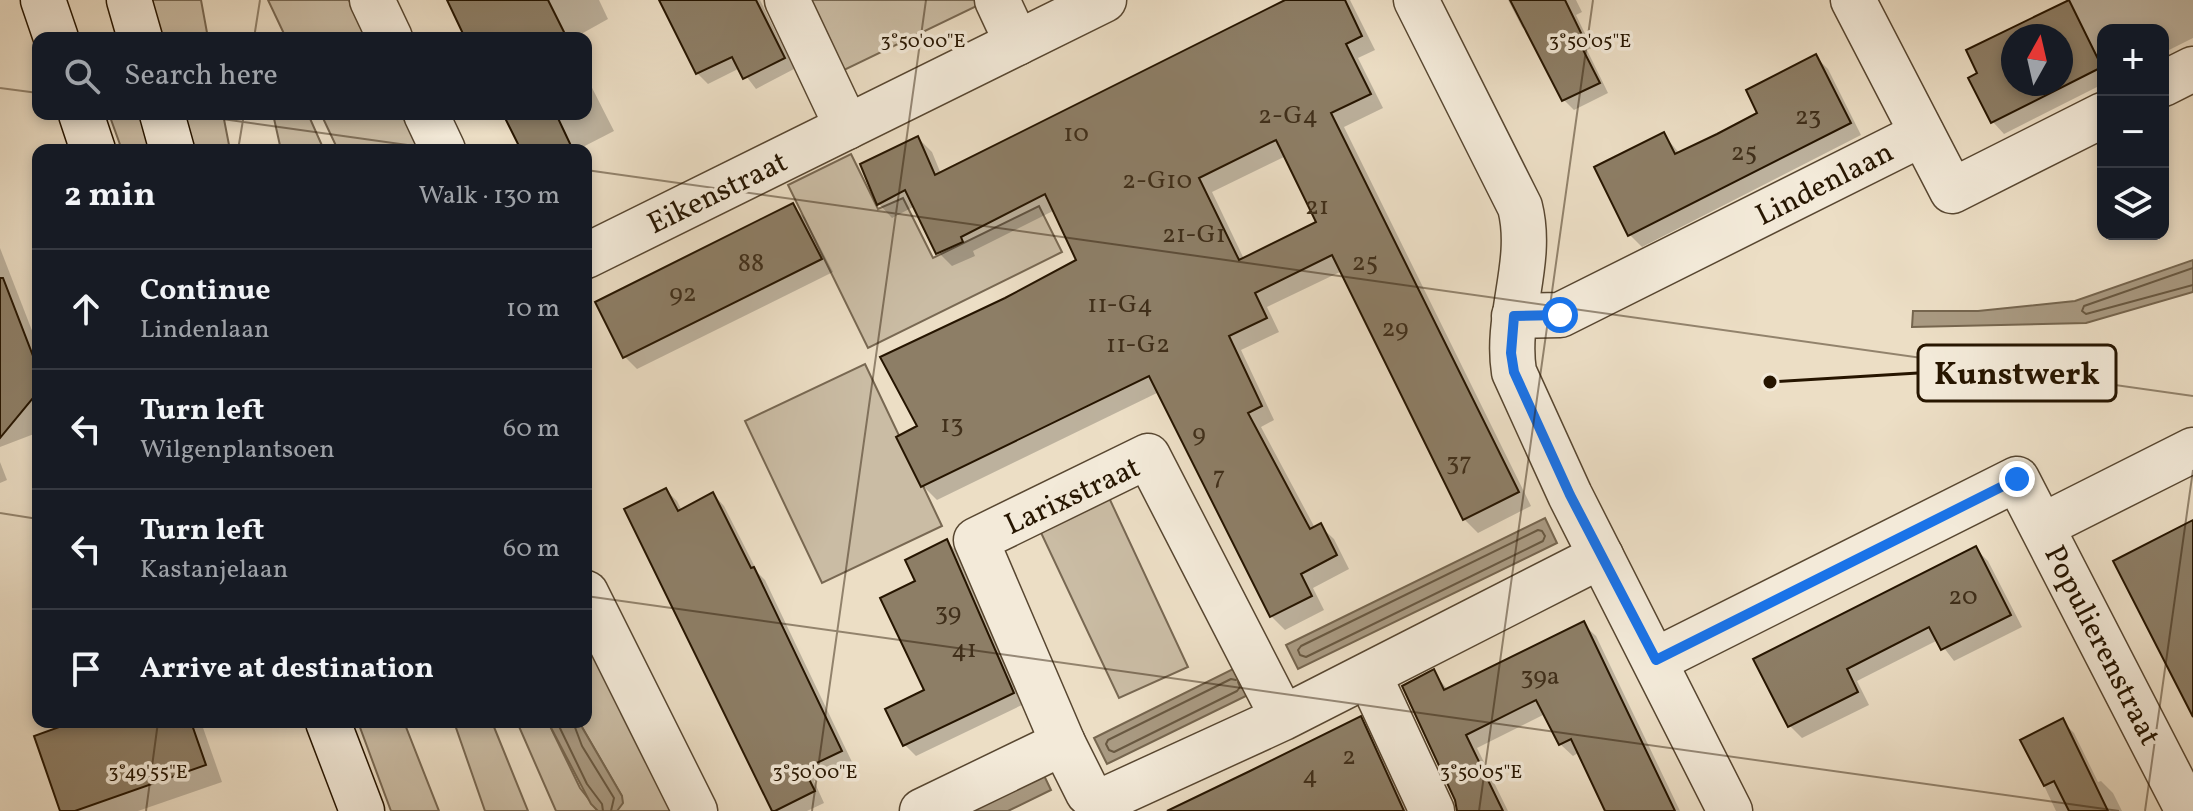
<!DOCTYPE html>
<meta charset="utf-8">
<style>
:root{--surface:#171b24;--page:#242831;--text:#f1f3f6;--muted:#9ea1a6;--line:#363941}
body{margin:0;font-family:Vollkorn,serif;background:var(--page);color:var(--text)}
.controls{position:absolute;right:24px;top:24px;display:grid;overflow:hidden;border-radius:16px;box-shadow:0 4px 12px #0003}
.controls button{width:72px;height:72px;display:grid;place-items:center;padding:0;border:0;border-bottom:2px solid var(--line);background:var(--surface);color:var(--text);font:40px sans-serif}
.compass{position:absolute;left:2001px;top:24px;width:72px;height:72px;border-radius:50%;background:var(--surface);box-shadow:0 4px 12px #0003;rotate:8deg}
.stop{position:absolute;width:24px;height:24px;margin:-18px;border:6px solid #1a73e8;border-radius:50%;background:#fff}
.stop.end{background:#1a73e8;border-color:#fff;box-shadow:0 2px 8px #0008}
.list{margin:0;padding:0;list-style:none}
h2{display:flex;justify-content:space-between;align-items:center;height:104px;margin:0;padding:0 32px;font-size:34px}
h2 small{font-size:26px;font-weight:400;color:var(--muted)}
.list li{display:grid;grid-template-columns:52px 1fr auto;gap:24px;align-items:center;box-sizing:border-box;height:120px;padding:0 32px;border-top:2px solid var(--line)}
.list b{display:block;font-size:30px;white-space:nowrap}
.list p{margin:0;font-size:26px;white-space:nowrap;color:var(--muted)}
.list em{font-size:26px;font-style:normal;color:var(--muted)}
.icon{flex:none;width:44px;height:44px;fill:none;stroke:currentColor;stroke-width:2;stroke-linecap:round;stroke-linejoin:round}
.map{position:relative;flex:none;width:2193px;height:811px;overflow:hidden}
.search{position:absolute;background:var(--surface);box-shadow:0 4px 12px #0003;left:32px;top:32px;width:560px;height:88px;display:flex;align-items:center;gap:20px;box-sizing:border-box;padding:0 28px;border-radius:16px;color:var(--muted);font-size:30px}
.panel{position:absolute;background:var(--surface);box-shadow:0 4px 12px #0003;left:32px;top:144px;width:560px;height:584px;border-radius:16px}
.map>svg:first-child{display:block}
.green{fill:#cabca4;stroke:#786852;stroke-width:2}
.water{fill:#a99a82;stroke:#75654e;stroke-width:2}
.shadow{fill:#0003;fill-rule:evenodd}
.lines{fill:none;stroke-linecap:round;stroke-linejoin:round}
.shore{stroke:#685841;stroke-width:2}
.building{fill:#8d7e66;stroke:#261500;stroke-width:2;fill-rule:evenodd}
.minor-casing{stroke:#584731;stroke-width:47}
.secondary-casing{stroke:#261500;stroke-width:47}
.minor{stroke:#f3ead9;stroke-width:44}
.secondary{stroke:#f3ead9;stroke-width:44}
.route{stroke:#1a73e8;stroke-width:10}
.ticks{fill:none;stroke:#261500;stroke-width:2;stroke-opacity:0.45}
.labels{text-anchor:middle;stroke-width:7;stroke-linejoin:round;paint-order:stroke}
.number-label{font-size:26px;fill:#402f1a}
.street-label{font-size:30px;fill:#261500;stroke:#f3ead9}
.ticks-label{font-size:20px;text-anchor:middle;fill:#261500;stroke:#f3ead9;stroke-width:7;stroke-linejoin:round;paint-order:stroke}
.leader{fill:none;stroke:#261500;stroke-width:3}
.callout-dot{fill:#261500;stroke:#f3ead9;stroke-width:3}
.callout{fill:#f3ead9;stroke:#261500;stroke-width:3}
.callout-label{font-size:32px;text-anchor:middle;font-weight:bold;fill:#261500}
</style>
<div class="map">
<svg width="2193" height="811" viewBox="0 0 2193 811">
<rect width="100%" height="100%" fill="#ecdec5"/>
<filter id="stains"><feTurbulence type="fractalNoise" baseFrequency=".0025" numOctaves="4"/><feColorMatrix values="0 0 0 0 .2 0 0 0 0 .09 0 0 0 0 .02 0 0 0 .5 -.17"/></filter>
<radialGradient id="worn" r=".72"><stop offset=".6" stop-color="#630" stop-opacity="0"/><stop offset="1" stop-color="#630" stop-opacity=".3"/></radialGradient>
<!-- green -->
<g class="green">
<polygon points="141,0 201,0 208,38 151,38"/>
<polygon points="268,0 349,0 368,38 286,38"/>
<polygon points="805,0 983,0 985,2 840,72"/>
<polygon points="109,114 143,114 153,150 122,150"/>
<polygon points="172,114 223,114 230,150 182,150"/>
<polygon points="273,114 308,114 324,150 281,150"/>
<polygon points="321,114 406,114 424,150 338,150"/>
<polygon points="851,154 878,209 903,198 933,258 1039,206 1062,252 868,348 788,185"/>
<polygon points="865,364 942,526 822,583 745,421"/>
<polygon points="1104,487 1188,667 1119,698 1035,520"/>
<polygon points="586,633 672,811 617,811 622,796 579,722 586,722"/>
<polygon points="358,722 404,722 439,811 391,811"/>
<polygon points="454,722 492,722 528,811 485,811"/>
<polygon points="517,722 548,722 580,788 598,811 556,811"/>
</g>
<!-- water -->
<g class="water">
<polygon points="2193,260 2193,292 2086,323 1912,327 1913,311 1978,311 2075,301"/>
<polygon points="1545,518 1557,543 1298,669 1286,645"/>
<polygon points="1239,666 1252,693 1107,764 1094,738"/>
<polygon points="548,722 579,722 622,796 623,803 617,811 598,811 591,804"/>
<polygon points="1039,765 1051,790 1008,811 944,811"/>
</g>
<!-- shadow -->
<g class="shadow">
<polygon points="449,0 599,0 608,19 574,38 468,38"/>
<polygon points="659,0 760,0 794,69 756,89 740,68 708,84 697,73"/>
<path d="M1290,0H1350L1375,50L1358,58L1383,108L1344,127L1531,506L1478,533L1464,519L1342,271L1267,307L1279,332L1241,350L1274,420L1261,427L1315,528L1320,526L1334,539L1349,569L1313,588L1324,610L1285,630L1271,616L1159,392L937,500L923,486L920,427L1079,261L1055,210L973,251L975,256L952,266L938,252L915,206L892,218L879,204L918,138L932,152L941,174ZM1286,156L1319,223L1244,259L1212,192Z"/>
<polygon points="1508,0 1576,0 1582,12 1576,15 1592,48 1587,50 1608,93 1574,110 1564,100 1531,35 1522,27"/>
<path d="M2071,0H2193V38L2163,53V30H2103V84L2004,134L1993,122L1971,79L1980,74L1968,51ZM2013,36H2061V84H2013Z"/>
<polygon points="1816,57 1828,69 1861,135 1642,247 1630,235 1597,168 1663,134 1680,154 1760,114"/>
<polygon points="586,76 614,131 577,150 523,150 505,114 586,114"/>
<polygon points="793,206 805,218 833,272 637,369 625,357 597,303"/>
<polygon points="0,248 38,346 38,429 34,434 0,447"/>
<polygon points="0,462 7,480 0,483"/>
<polygon points="666,490 677,501 682,511 713,494 724,506 758,573 765,580 852,762 814,781 824,803 807,811 774,811"/>
<polygon points="947,541 958,553 1024,704 916,756 905,745 927,691 918,582"/>
<polygon points="1976,549 1988,561 2022,627 1954,661 1938,640 1857,681 1869,705 1802,738 1790,726 1756,660"/>
<polygon points="1583,624 1596,636 1680,811 1607,811 1580,752 1573,756 1560,744 1545,714 1477,748 1508,811 1459,811 1433,672 1448,690"/>
<polygon points="1360,719 1372,731 1410,811 1173,811"/>
<polygon points="2062,721 2074,733 2098,782 2101,781 2113,793 2122,811 2056,811 2023,741"/>
<polygon points="79,722 201,722 222,782 138,811 62,811"/>
</g>
<g class="lines">
<!-- shore -->
<g class="shore">
<polyline points="2193,268 2084,306 2082,311 2086,314 2193,285"/>
<polygon points="1538,530 1542,531 1545,536 1543,541 1306,657 1300,655 1298,650 1301,646"/>
<polyline points="1236,680 1231,679 1108,740 1106,744 1109,750 1114,752 1237,691 1240,687 1238,682"/>
<polyline points="557,722 587,784 602,804 603,811"/>
<polyline points="573,722 582,746 614,798 611,811"/>
</g>
</g>
<!-- building -->
<g class="building">
<polygon points="447,0 548,0 567,38 465,38"/>
<polygon points="659,0 756,0 785,58 743,79 732,57 696,74"/>
<path d="M1285,0H1345L1362,36L1346,44L1371,94L1331,113L1519,492L1463,520L1332,255L1255,293L1267,318L1229,336L1262,406L1248,413L1310,529L1321,523L1337,555L1301,574L1312,596L1270,617L1149,376L921,487L896,437L917,426L880,357L1005,298L1076,260L1045,194L961,237L963,242L936,254L905,190L877,205L860,164L918,136L935,175ZM1276,140L1316,222L1239,260L1199,178Z"/>
<polygon points="1510,0 1565,0 1583,37 1578,40 1600,83 1562,101"/>
<path d="M2069,0L2102,67L1991,123L1968,78L1977,73L1966,50ZM2013,36H2061V84H2013Z"/>
<polygon points="1816,54 1851,123 1628,236 1594,167 1664,132 1675,154 1717,134 1757,113 1746,90"/>
<polygon points="503,114 556,114 573,150 521,150"/>
<polygon points="793,203 822,259 623,358 595,302"/>
<polygon points="0,278 3,278 38,369 38,392 0,438"/>
<polygon points="666,488 678,511 713,492 751,568 754,567 842,751 804,769 815,791 775,811 772,811 624,509"/>
<polygon points="2193,520 2193,717 2113,561"/>
<polygon points="947,539 1014,693 903,746 885,709 924,690 880,598 915,581 905,560"/>
<polygon points="1976,546 2011,615 1941,650 1929,627 1847,669 1858,692 1788,727 1753,659"/>
<polygon points="1584,621 1675,811 1605,811 1571,739 1559,745 1536,700 1466,735 1503,811 1457,811 1455,800 1402,686 1434,669 1444,690"/>
<polygon points="1361,716 1404,811 1167,811 1250,771"/>
<polygon points="2063,718 2108,811 2069,811 2054,781 2044,786 2020,740"/>
<polygon points="73,722 191,722 206,765 75,811 60,811 34,736"/>
</g>
<g class="lines">
<defs>
<g id="minor">
<polyline points="372,0 390,38"/>
<polyline points="787,0 847,127"/>
<polyline points="997,0 1017,43"/>
<path d="M1416,0L1520,207C1534,262 1505,316 1514,372L1570,495L1730,811"/>
<polyline points="1853,0 1952,191 2103,115"/>
<polyline points="2163,84 2193,69"/>
<polyline points="426,114 443,150"/>
<polyline points="586,256 1104,0"/>
<polyline points="1514,316 1560,315 1922,134"/>
<polyline points="2042,526 2193,450"/>
<polyline points="586,593 695,811"/>
<polyline points="1656,660 2017,479 2188,811"/>
<polyline points="1369,675 1432,811"/>
<polyline points="1283,718 1148,456 976,540 1063,743 1088,793 1104,800 1283,718 1601,556"/>
<polyline points="922,811 1063,743"/>
</g>
<g id="secondary">
<polyline points="43,0 56,38"/>
<polyline points="129,0 140,38"/>
<polyline points="81,114 93,150"/>
<polyline points="162,114 172,150"/>
<polyline points="328,722 362,811"/>
</g>
</defs>
<!-- minor casing -->
<use href="#minor" class="minor-casing"/>
<!-- secondary casing -->
<use href="#secondary" class="secondary-casing"/>
<!-- minor -->
<use href="#minor" class="minor"/>
<!-- secondary -->
<use href="#secondary" class="secondary"/>
</g>
<g class="lines">
<!-- route -->
<polyline class="route" points="1560,315 1514,316 1511,353 1514,372 1570,495 1656,660 2017,479"/>
</g>
<!-- ticks -->
<path class="ticks" d="M254,38L260,0M0,88L38,93M187,114L443,150M238,150L244,114M586,170L2193,396M0,513L38,519M586,596L2119,811M146,811L158,722M812,811L926,0M1479,811L1593,0M2145,811L2193,470"/>
<g class="labels">
<!-- number labels -->
<g class="number-label">
<text x="1288" y="123">2-G4</text>
<text x="1808" y="124">23</text>
<text x="1076" y="141">10</text>
<text x="1744" y="160">25</text>
<text x="1157" y="188">2-G10</text>
<text x="1317" y="214">21</text>
<text x="1194" y="242">21-G1</text>
<text x="1365" y="270">25</text>
<text x="751" y="271">88</text>
<text x="683" y="301">92</text>
<text x="1120" y="312">11-G4</text>
<text x="1395" y="336">29</text>
<text x="1138" y="352">11-G2</text>
<text x="952" y="432">13</text>
<text x="1199" y="441">9</text>
<text x="1459" y="470">37</text>
<text x="1219" y="484">7</text>
<text x="1963" y="604">20</text>
<text x="948" y="620">39</text>
<text x="964" y="657">41</text>
<text x="1540" y="684">39a</text>
<text x="1349" y="764">2</text>
<text x="1310" y="783">4</text>
</g>
<!-- street labels -->
<g class="street-label">
<text transform="translate(1824 183) rotate(-27)" y="10">Lindenlaan</text>
<text transform="translate(717 192) rotate(-26)" y="10">Eikenstraat</text>
<text transform="translate(1072 495) rotate(-25)" y="10">Larixstraat</text>
<text transform="translate(2103 645) rotate(63)" y="10">Populierenstraat</text>
</g>
</g>
<g class="ticks-label">
<text x="923" y="47">3°50'00"E</text>
<text x="1590" y="47">3°50'05"E</text>
<text x="148" y="778">3°49'55"E</text>
<text x="815" y="778">3°50'00"E</text>
<text x="1481" y="778">3°50'05"E</text>
</g>
<!-- callouts -->
<path class="leader" d="M1770 382L1918 373"/>
<circle class="callout-dot" cx="1770" cy="382" r="8"/>
<rect class="callout" x="1918" y="345" width="198" height="56" rx="8"/>
<g class="callout-label">
<text x="2017" y="384">Kunstwerk</text>
</g>
<rect width="100%" height="100%" filter="url(#stains)"/>
<rect width="100%" height="100%" fill="url(#worn)"/>
</svg>
<div class="controls">
<button>+</button>
<button>−</button>
<button><svg class="icon" aria-label="layers" viewBox="0 0 24 24"><path d="M12 4l9 5-9 5-9-5zM3 14l9 5 9-5"/></svg></button>
</div>
<svg class="compass" viewBox="-18 -18 36 36"><path d="M0-13l5 13h-10z" fill="#e53935"/><path d="M0 13l5-13h-10z" fill="#9ea1a6"/></svg>
<div class="stop" style="left:1560px;top:315px"></div>
<div class="stop end" style="left:2017px;top:479px"></div>
<div class="search"><svg class="icon" aria-label="search" viewBox="0 0 24 24"><circle cx="10" cy="10" r="6"/><path d="M15 15l6 6"/></svg>Search here</div>
<section class="panel">
<h2>2 min<small>Walk · 130 m</small></h2>
<ul class="list">
<li><svg class="icon" aria-label="ahead" viewBox="0 0 24 24"><path d="M12 20V5M6 11l6-6 6 6"/></svg><div><b>Continue</b><p>Lindenlaan</p></div><em>10 m</em></li>
<li><svg class="icon" aria-label="left" viewBox="0 0 24 24"><path d="M17 20v-9H6M10 6l-5 5 5 5"/></svg><div><b>Turn left</b><p>Wilgenplantsoen</p></div><em>60 m</em></li>
<li><svg class="icon" aria-label="left" viewBox="0 0 24 24"><path d="M17 20v-9H6M10 6l-5 5 5 5"/></svg><div><b>Turn left</b><p>Kastanjelaan</p></div><em>60 m</em></li>
<li><svg class="icon" aria-label="arrive" viewBox="0 0 24 24"><path d="M6 21V4h12l-3 4 3 4H6"/></svg><div><b>Arrive at destination</b></div></li>
</ul>
</section>
</div>
